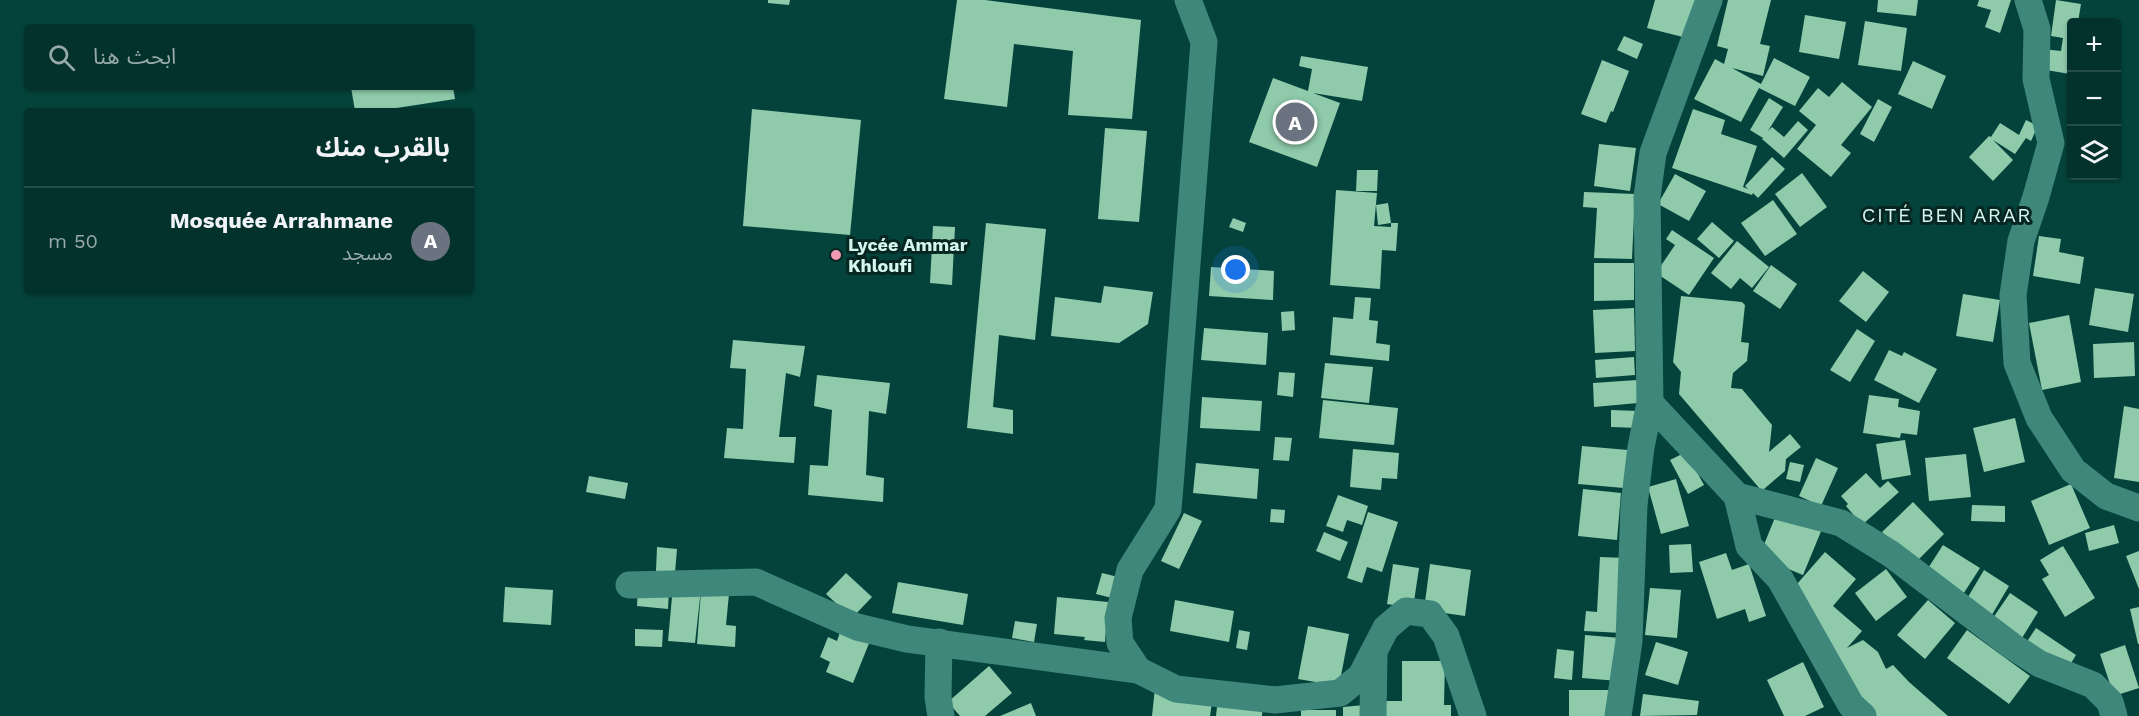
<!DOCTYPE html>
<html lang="ar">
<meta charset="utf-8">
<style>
:root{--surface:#03322c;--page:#0d3a34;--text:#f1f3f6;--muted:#97aaa9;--line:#244d48;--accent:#8bbbb9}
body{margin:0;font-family:"Work Sans","Noto Sans Arabic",sans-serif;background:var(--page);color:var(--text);direction:rtl}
.controls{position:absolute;right:18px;top:18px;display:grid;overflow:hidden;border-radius:6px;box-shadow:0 2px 4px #0004}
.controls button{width:54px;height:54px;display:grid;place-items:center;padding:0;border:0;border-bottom:2px solid var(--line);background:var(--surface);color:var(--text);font:30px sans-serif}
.you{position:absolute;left:1236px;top:270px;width:21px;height:21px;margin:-15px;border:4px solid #fff;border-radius:50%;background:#1a73e8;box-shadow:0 0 0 9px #1a73e833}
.badge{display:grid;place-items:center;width:39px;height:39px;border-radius:50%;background:var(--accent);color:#fff;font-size:20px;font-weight:700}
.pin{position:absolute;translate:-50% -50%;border:3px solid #fff;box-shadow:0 2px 6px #0006}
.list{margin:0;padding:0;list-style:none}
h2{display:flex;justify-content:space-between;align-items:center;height:78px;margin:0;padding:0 24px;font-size:26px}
h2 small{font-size:20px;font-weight:400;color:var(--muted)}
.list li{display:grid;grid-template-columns:39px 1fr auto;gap:18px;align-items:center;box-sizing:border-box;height:108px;padding:0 24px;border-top:2px solid var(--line)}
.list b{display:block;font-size:22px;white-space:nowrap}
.list p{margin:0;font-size:20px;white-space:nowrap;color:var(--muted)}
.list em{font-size:20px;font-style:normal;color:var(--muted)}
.icon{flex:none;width:33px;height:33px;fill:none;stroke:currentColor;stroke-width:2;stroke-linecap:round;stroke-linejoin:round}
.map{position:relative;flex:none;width:2139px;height:716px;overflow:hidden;direction:ltr}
.search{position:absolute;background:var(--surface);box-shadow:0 2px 4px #0004;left:24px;top:24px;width:450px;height:66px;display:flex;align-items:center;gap:15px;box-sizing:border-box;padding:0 21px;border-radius:6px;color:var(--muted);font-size:22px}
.panel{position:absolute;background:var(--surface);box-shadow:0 2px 4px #0004;left:24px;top:108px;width:450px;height:186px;border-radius:6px;direction:rtl}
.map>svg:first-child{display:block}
.building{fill:#8fcaab}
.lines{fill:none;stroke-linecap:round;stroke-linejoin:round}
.minor{stroke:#3f877b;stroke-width:27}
.poi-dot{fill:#f19ab3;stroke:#072621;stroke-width:2}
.labels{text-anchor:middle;stroke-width:6;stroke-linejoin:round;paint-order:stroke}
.poi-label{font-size:18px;font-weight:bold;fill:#d3f6ee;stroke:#072621;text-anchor:start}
.neighbourhood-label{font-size:20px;letter-spacing:1.5px;fill:#d3f6ee;stroke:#072621}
</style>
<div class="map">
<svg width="2139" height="716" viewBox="0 0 2139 716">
<rect width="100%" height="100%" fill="#04433b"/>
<!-- building -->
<g class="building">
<polygon points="768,0 790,0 789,5 768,3"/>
<polygon points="957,0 985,0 1141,20 1132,119 1068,115 1073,51 1014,44 1007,107 944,99"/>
<polygon points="1655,0 1697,0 1687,38 1647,28"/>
<polygon points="1728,0 1771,0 1760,44 1770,46 1763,76 1732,68 1761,84 1774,58 1810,77 1795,106 1759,88 1741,122 1694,99 1715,59 1724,64 1728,49 1717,46"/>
<polygon points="1878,0 1918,0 1916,16 1877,12"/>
<polygon points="1979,0 2011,0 2000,33 1985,27 1991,10 1977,6"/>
<polygon points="2056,0 2081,4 2078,22 2072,22 2070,74 2040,69 2043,49 2061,51 2063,38 2051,36"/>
<polygon points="1805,15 1846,22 1839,59 1799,52"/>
<polygon points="1865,21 1907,28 1901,71 1858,65"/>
<polygon points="1624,36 1643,44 1637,59 1617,50"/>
<polygon points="1301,56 1368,67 1362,101 1313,93 1340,103 1317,167 1249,142 1273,78 1308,91 1312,69 1299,66"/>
<polygon points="1602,60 1629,71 1613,112 1611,111 1606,123 1581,114"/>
<polygon points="1913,61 1946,76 1932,109 1898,94"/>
<polygon points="1842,82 1872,107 1841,145 1851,153 1831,177 1797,149 1816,125 1799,111 1818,88 1829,97"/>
<polygon points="351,87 453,87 455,99 377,111 355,111"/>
<polygon points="1769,98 1783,107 1768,131 1772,127 1784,137 1798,121 1808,130 1784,158 1762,139 1763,138 1750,130"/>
<polygon points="1878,99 1892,107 1874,142 1860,134"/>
<polygon points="752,109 861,120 850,235 743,226"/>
<polygon points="1693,109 1725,120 1721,134 1757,146 1743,187 1748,189 1745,186 1772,157 1785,169 1758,198 1753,193 1752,195 1672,168"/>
<polygon points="2026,120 2038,126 2031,141 2026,138 2015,154 1993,140 2013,160 1993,181 1969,157 1989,136 1991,137 2000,123 2019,135"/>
<polygon points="1105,128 1147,131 1139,222 1098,219"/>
<polygon points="1599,144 1636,148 1630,191 1594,186"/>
<polygon points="1357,170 1378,170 1377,191 1356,191"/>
<polygon points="1802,173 1827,207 1800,227 1775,194"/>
<polygon points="1675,174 1706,191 1689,221 1658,204"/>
<polygon points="1336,190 1377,193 1374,226 1391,227 1391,223 1398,223 1396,251 1382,250 1380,289 1330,285"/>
<polygon points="1584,192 1635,194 1632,259 1594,258 1597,208 1583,207"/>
<polygon points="1773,200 1797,234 1765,256 1741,223"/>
<polygon points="1388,203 1391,223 1378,225 1376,205"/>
<polygon points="1233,218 1246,223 1243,232 1229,227"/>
<polygon points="1712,222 1734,241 1719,258 1697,239"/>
<polygon points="986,223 1046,229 1035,340 999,335 993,407 1013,410 1013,434 967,428"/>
<polygon points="933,226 955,227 952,285 930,283"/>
<polygon points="1672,230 1714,258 1689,295 1656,273 1675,245 1666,239"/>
<polygon points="2039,236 2061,239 2059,252 2084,257 2080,284 2033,276"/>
<polygon points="1737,241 1769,267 1752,288 1740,278 1731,289 1711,273"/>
<polygon points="1594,263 1634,263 1634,300 1594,301"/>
<polygon points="1771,265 1797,284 1780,309 1753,291"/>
<polygon points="1211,267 1274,271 1273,300 1209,296"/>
<polygon points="1863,271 1889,292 1866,322 1839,301"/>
<polygon points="1104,286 1153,292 1148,324 1119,343 1051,336 1055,297 1101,303"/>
<polygon points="2095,288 2134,294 2128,332 2089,325"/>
<polygon points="1963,294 2000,300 1993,342 1956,336"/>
<polygon points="1681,296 1742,302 1745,305 1741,342 1749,343 1747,361 1733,373 1731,388 1742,389 1772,425 1769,452 1790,434 1801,447 1786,459 1785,471 1764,489 1760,489 1679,394 1681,372 1673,362"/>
<polygon points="1355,297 1371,298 1369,320 1378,321 1376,343 1390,345 1389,361 1330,355 1333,317 1353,319"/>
<polygon points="1634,308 1635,351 1595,353 1593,310"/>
<polygon points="1294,311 1295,330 1282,331 1281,312"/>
<polygon points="2069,315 2081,382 2042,390 2029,323"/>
<polygon points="1204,328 1268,333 1266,365 1201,360"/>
<polygon points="1857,329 1875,341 1850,382 1830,370"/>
<polygon points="733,340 805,346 800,377 786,373 779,437 796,437 794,463 724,458 727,428 743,429 746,369 730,368"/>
<polygon points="2134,342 2135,376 2094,378 2093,344"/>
<polygon points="1889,350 1902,356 1904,352 1937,369 1919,403 1874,380"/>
<polygon points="1634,357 1635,375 1596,378 1595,360"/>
<polygon points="1325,363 1373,367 1369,403 1321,398"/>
<polygon points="1279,372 1295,373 1293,397 1277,395"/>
<polygon points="817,375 890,383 886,414 869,411 866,475 884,478 883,502 808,495 810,465 828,466 832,410 814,406"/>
<polygon points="1637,380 1638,403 1594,407 1593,383"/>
<polygon points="1869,395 1899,399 1898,407 1920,411 1917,435 1901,433 1900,438 1863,433"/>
<polygon points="1202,397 1262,401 1260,431 1200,428"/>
<polygon points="1323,400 1398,408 1394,445 1319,438"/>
<polygon points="2124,406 2139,409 2139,482 2114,478"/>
<polygon points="1611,410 1639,411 1638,428 1611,427"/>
<polygon points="2015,418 2025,462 1984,472 1973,428"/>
<polygon points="1275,437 1292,438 1289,461 1273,460"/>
<polygon points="1905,440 1911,475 1882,480 1876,444"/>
<polygon points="1582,446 1628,450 1624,488 1578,484"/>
<polygon points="1353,449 1399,453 1397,479 1382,478 1381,490 1350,487"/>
<polygon points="1686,452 1704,485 1688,494 1670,460"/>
<polygon points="1966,454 1971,497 1929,501 1925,458"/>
<polygon points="1816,458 1838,468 1821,506 1799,496"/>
<polygon points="1790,462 1804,465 1800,482 1786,479"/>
<polygon points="1196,463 1259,469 1257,499 1193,493"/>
<polygon points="1866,473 1880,488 1888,481 1899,492 1862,525 1846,506 1848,504 1841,496"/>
<polygon points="589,476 628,483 625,499 586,492"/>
<polygon points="1676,479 1689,526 1661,534 1648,487"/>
<polygon points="2071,484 2090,528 2049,545 2031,501"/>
<polygon points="1583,489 1621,493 1617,540 1578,536"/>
<polygon points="1338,495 1368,506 1362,525 1347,520 1343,532 1326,526"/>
<polygon points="1913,502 1944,534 1913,565 1882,532"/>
<polygon points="1972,505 2005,506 2005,522 1971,521"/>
<polygon points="1271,509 1285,510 1284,523 1270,522"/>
<polygon points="1778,510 1822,529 1803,575 1759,557"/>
<polygon points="1368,512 1398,522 1382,572 1367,567 1362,583 1347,578"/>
<polygon points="1184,513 1202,521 1179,569 1161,561"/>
<polygon points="2114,525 2119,543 2089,551 2085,533"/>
<polygon points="1324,532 1348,542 1340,561 1316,551"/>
<polygon points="1691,544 1693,572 1670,573 1669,545"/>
<polygon points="1943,545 1980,568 1960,599 1923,576"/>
<polygon points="2063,546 2095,598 2065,617 2042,579 2049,575 2040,560"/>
<polygon points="657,547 677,549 675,573 656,571"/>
<polygon points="2139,551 2139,589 2126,556"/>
<polygon points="1825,552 1856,579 1833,606 1862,631 1847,648 1863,640 1878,652 1886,669 1893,665 1909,682 1948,716 1874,716 1852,684 1797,584"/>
<polygon points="1726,553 1732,570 1749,564 1766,616 1749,622 1745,609 1717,619 1699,562"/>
<polygon points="1600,557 1627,558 1622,633 1584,631 1586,611 1597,612"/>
<polygon points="1393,564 1419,568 1413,608 1387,604"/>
<polygon points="1430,564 1471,570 1465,616 1424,610"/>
<polygon points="1886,569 1907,597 1876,621 1855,593"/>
<polygon points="1984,570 2009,586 1990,618 1965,602"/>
<polygon points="846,573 872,597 852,618 826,594"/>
<polygon points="1102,573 1122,578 1116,599 1096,594"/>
<polygon points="898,582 968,594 963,625 892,613"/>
<polygon points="638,586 669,589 668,609 637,606"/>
<polygon points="673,586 701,589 695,643 668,641"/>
<polygon points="505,587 553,590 551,625 503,622"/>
<polygon points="1650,588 1681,590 1677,638 1645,635"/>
<polygon points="701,591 729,594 726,625 736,626 735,647 697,644"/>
<polygon points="2010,593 2038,612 2022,638 1993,618"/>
<polygon points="1057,597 1108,602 1105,642 1084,640 1085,637 1054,634"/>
<polygon points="1175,600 1234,611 1229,642 1170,631"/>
<polygon points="1928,600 1955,623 1925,659 1897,635"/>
<polygon points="2139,607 2139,644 2138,644 2130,609"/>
<polygon points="1015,621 1037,624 1034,642 1012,638"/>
<polygon points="843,624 872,636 853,683 826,672 830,662 820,657 828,637 837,641"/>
<polygon points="1308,626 1349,634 1339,686 1298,679"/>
<polygon points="2036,628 2076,655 2065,673 2024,646"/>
<polygon points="635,629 663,630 662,647 635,646"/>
<polygon points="1239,630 1250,632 1247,650 1236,648"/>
<polygon points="1967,630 2030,676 2009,704 1947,658"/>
<polygon points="1585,635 1621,638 1618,681 1582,678"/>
<polygon points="1656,642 1688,652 1678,685 1645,675"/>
<polygon points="2125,645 2139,688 2114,696 2100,654"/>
<polygon points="1557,649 1574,651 1572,680 1554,678"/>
<polygon points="1402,661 1445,661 1444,705 1451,705 1451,716 1381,716 1381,701 1402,701"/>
<polygon points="1803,662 1824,707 1805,716 1784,716 1767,680"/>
<polygon points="989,666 1012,693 985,716 960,716 948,702"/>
<polygon points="1155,688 1213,696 1210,716 1152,716"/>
<rect x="1569" y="690" width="42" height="26"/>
<polygon points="1643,694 1699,701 1697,715 1640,716"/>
<polygon points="1218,698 1263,702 1262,716 1216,716"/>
<polygon points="1031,703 1036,716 1000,716"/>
<polygon points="1364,705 1365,716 1343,716 1343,707"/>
<rect x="1301" y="710" width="35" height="6"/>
</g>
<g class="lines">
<!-- minor -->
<g class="minor">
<polyline points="1188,0 1204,42 1170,486 1168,509 1130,570 1118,618 1120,643 1138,670 1176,689 1275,700 1340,693 1361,676 1386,628 1406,611 1430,614 1446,636 1473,716"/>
<polyline points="2028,0 2037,29 2036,79 2051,143 2036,197 2021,241 2013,295 2017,363 2039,418 2073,470 2106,496 2139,508"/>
<polyline points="1650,403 1737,496 1749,546 1780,579 1851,705 1863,716"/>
<polyline points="1737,496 1841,523 1891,554 2012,646 2040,664 2093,685 2110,702 2114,716"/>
<polyline points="629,585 756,582 857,627 907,639 1138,670"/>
<polyline points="939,642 938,697 941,716"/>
<polyline points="1373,716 1374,654"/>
<polyline points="1618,716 1629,641 1634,505 1641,447 1650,403 1647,197 1653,153 1709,0"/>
</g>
</g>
<!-- markers -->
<circle class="poi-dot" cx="836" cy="255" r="6"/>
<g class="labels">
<!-- poi labels -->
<g class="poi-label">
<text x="848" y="251">Lycée Ammar<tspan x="848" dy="21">Khloufi</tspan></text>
</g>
<!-- neighbourhood labels -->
<g class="neighbourhood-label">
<text x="1947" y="222">CITÉ BEN ARAR</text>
</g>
</g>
</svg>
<div class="controls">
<button>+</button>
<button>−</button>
<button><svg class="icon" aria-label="layers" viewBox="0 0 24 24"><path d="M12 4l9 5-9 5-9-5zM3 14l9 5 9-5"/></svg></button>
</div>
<div class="you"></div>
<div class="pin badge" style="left:1295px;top:122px;background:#6b7280">A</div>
<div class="search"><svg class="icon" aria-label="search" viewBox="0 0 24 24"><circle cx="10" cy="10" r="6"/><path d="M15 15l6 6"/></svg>ابحث هنا</div>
<section class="panel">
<h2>بالقرب منك<small></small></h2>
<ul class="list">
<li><span class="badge" style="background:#6b7280">A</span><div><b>Mosquée Arrahmane</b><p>مسجد</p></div><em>50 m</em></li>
</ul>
</section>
</div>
